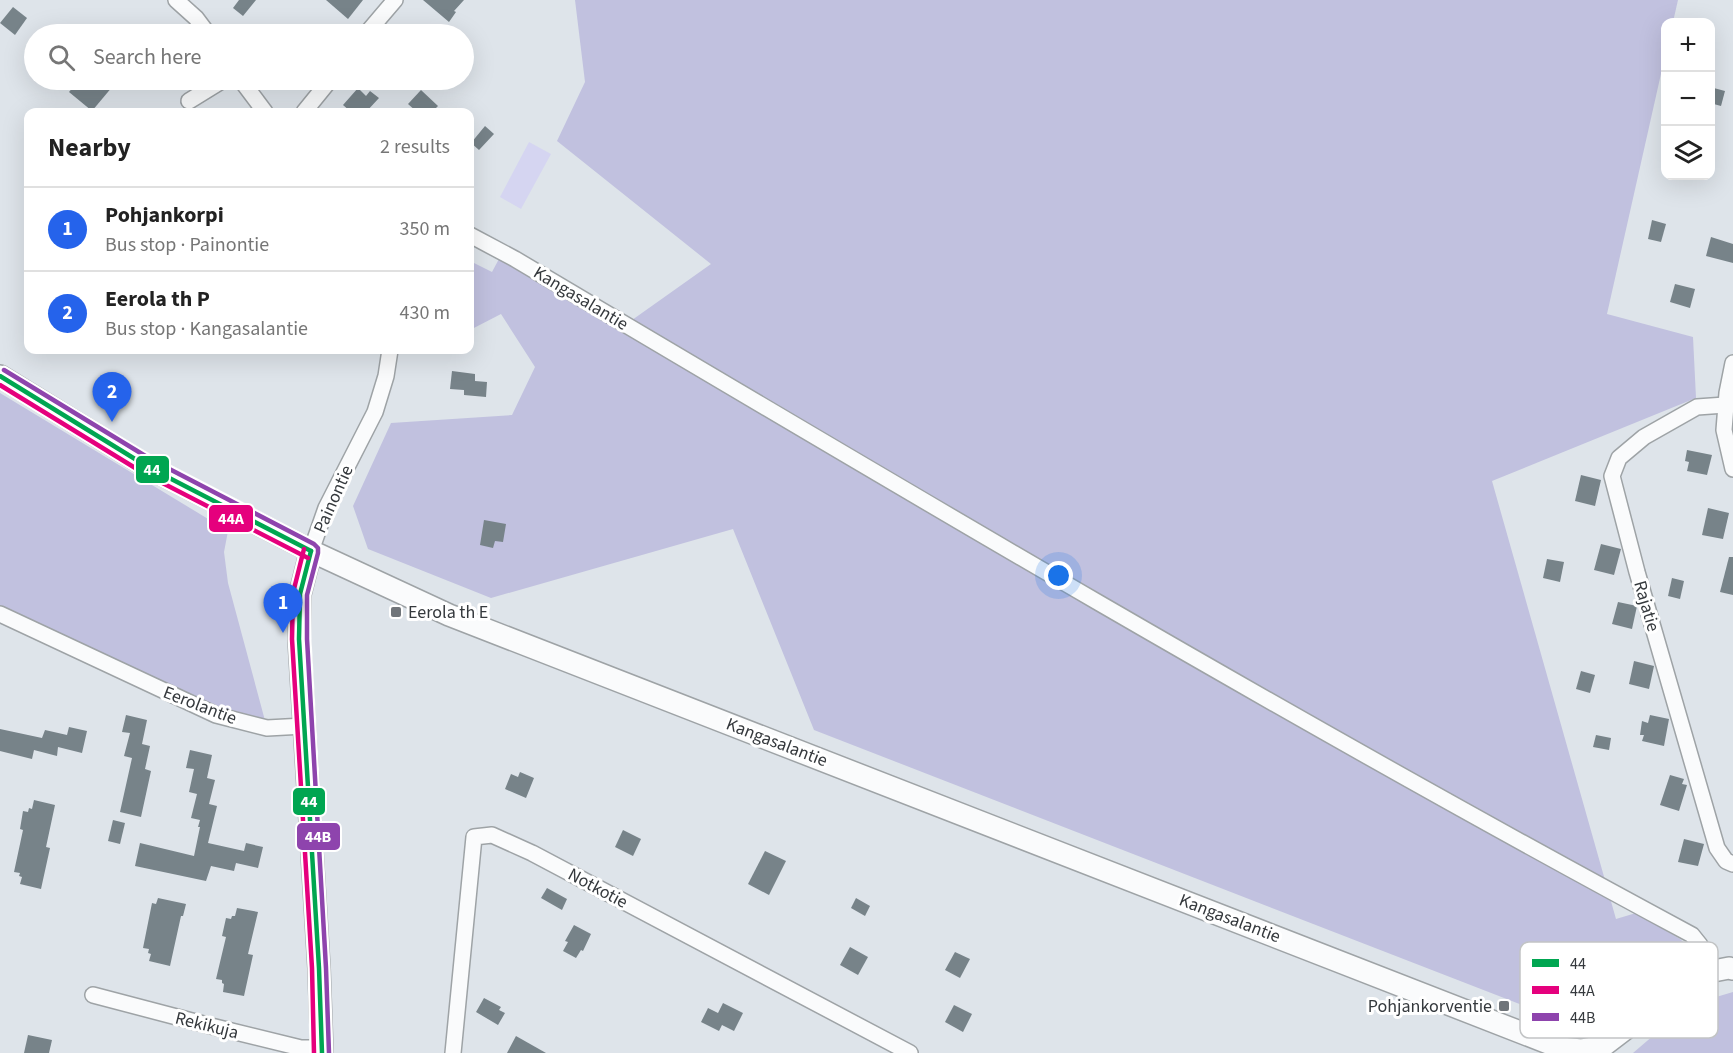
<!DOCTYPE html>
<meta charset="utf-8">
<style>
:root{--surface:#fff;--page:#f6f6f6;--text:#222;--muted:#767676;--line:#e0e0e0;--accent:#2563eb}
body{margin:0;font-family:"Source Sans 3",sans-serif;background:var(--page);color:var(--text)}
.controls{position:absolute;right:18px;top:18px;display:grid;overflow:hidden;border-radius:12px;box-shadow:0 6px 24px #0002}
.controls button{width:54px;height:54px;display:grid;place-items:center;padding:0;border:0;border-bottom:2px solid var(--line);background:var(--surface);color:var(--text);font:30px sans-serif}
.you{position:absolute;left:1059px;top:576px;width:21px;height:21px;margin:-15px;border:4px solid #fff;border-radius:50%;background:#1a73e8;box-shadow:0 0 0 9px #1a73e833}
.badge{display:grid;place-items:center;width:39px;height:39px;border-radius:50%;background:var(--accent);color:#fff;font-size:20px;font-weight:700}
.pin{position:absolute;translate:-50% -50px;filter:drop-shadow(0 2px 3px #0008)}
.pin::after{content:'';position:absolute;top:32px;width:21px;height:18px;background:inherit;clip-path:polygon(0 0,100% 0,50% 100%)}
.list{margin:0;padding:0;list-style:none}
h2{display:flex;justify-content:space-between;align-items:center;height:78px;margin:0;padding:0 24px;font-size:26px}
h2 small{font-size:20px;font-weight:400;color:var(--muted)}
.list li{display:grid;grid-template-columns:39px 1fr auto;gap:18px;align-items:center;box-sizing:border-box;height:84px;padding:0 24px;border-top:2px solid var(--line)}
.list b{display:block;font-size:22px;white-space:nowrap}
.list p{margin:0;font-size:20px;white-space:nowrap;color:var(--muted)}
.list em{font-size:20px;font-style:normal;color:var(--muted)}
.icon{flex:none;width:33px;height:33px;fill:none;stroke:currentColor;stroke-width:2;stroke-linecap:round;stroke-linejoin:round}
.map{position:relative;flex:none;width:1733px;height:1053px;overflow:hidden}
.search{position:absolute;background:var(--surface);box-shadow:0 6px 24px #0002;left:24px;top:24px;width:450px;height:66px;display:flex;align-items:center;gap:15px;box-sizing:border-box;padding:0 21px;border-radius:33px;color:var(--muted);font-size:22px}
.panel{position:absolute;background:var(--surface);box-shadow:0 6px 24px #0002;left:24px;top:108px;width:450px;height:246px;border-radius:12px}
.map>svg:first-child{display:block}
.green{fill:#d5d5f1}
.forest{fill:#c1c1df}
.building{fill:#778389}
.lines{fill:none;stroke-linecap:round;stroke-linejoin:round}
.street-casing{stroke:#9ea3a6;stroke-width:18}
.secondary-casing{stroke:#9ea3a6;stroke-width:24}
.street{stroke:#fafbfc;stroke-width:15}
.secondary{stroke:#fafbfc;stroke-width:21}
.bus-1-casing{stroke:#fff;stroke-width:9}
.bus-2-casing{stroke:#fff;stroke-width:9}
.bus-3-casing{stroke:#fff;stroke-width:9}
.bus-1{stroke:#00a651;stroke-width:4.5}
.bus-2{stroke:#e5007d;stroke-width:4.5}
.bus-3{stroke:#8e44ad;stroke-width:4.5}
.poi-dot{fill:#70757a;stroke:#fff;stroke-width:2}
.labels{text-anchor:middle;stroke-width:6;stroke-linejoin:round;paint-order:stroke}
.street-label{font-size:18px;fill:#35393d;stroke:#fff}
.poi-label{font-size:18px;fill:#35393d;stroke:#fff;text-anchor:start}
.key{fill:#fff;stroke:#c2c4c5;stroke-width:1.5}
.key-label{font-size:16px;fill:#35393d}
.line-badge{stroke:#fff;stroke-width:2}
.badge-label{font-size:16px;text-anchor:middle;font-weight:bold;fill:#fff}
</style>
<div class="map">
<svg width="1733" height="1053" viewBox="0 0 1733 1053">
<rect width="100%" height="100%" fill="#dee4ea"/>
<!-- green -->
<polygon class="green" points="529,142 551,154 521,209 500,197"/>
<!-- forest -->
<g class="forest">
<polygon points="575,0 1678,0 1673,22 1666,22 1665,56 1607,314 1693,337 1696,398 1492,481 1616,919 1636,913 1680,939 1689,947 1688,959 1677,974 1613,1025 1593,1031 1566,1026 1545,1014 814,730 733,529 491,598 368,549 353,506 391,423 512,415 535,367 501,314 470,330 470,261 492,272 500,257 625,325 711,264 557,141 585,82"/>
<polygon points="0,393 228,531 224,552 228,583 267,728 216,715 0,614"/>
<polygon points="1733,992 1733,1053 1633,1053 1689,1005"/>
</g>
<!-- building -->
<g class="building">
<polygon points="239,0 256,0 243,16 233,8"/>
<polygon points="326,0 363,0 348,19"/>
<polygon points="423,0 464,0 454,11 456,12 449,22"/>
<polygon points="13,7 27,18 15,35 0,23"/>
<polygon points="79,80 118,80 92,111 69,92"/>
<polygon points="1710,87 1725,91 1721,106 1710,103"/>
<polygon points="358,88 366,96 370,91 379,98 366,112 351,112 343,105"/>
<polygon points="421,90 438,106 432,112 417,112 408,104"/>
<polygon points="485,126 494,134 479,150 471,143"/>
<polygon points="1652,220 1666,224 1661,242 1648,239"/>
<polygon points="1711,237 1733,244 1733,263 1706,256"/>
<polygon points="1675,284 1695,289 1690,308 1670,302"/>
<polygon points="452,371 475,374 475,381 487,382 486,397 464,395 464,390 450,389"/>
<polygon points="1687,450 1712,455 1707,475 1687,471 1689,462 1685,461"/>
<polygon points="1581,475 1601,480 1595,506 1575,501"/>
<polygon points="1708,508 1729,513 1723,539 1702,535"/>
<polygon points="484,520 506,524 503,542 495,541 493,548 480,545"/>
<polygon points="1601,544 1621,549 1614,575 1594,570"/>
<polygon points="1729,557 1733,557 1733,595 1720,592"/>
<polygon points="1547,559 1564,562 1560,582 1543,578"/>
<polygon points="1672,578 1684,581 1680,599 1668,596"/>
<polygon points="1618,602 1637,606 1632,629 1612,624"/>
<polygon points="1634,661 1654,666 1649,689 1629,684"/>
<polygon points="1581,671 1595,675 1590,693 1576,689"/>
<polygon points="126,715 147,720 142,744 150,746 145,769 151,771 141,817 120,812 132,758 124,756 130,733 122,732"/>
<polygon points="1650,715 1669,719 1664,746 1642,741 1644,735 1640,735 1642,721 1648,723"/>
<polygon points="69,727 87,731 82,753 58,747 57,756 34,750 32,759 0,751 0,729 42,738 45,730 67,735"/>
<polygon points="1596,735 1611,738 1609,750 1593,747"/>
<polygon points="190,750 212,755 207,778 215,780 209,804 217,806 208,843 244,851 246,843 263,847 258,868 236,863 234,871 211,866 206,881 135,866 140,843 194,856 200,827 198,827 200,820 191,818 197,794 189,792 194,769 186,768"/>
<polygon points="520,772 534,778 526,798 505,789 511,774 518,777"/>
<polygon points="1670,775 1684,779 1682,784 1687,785 1679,811 1660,805"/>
<polygon points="34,800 55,805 46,847 50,848 41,889 20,884 22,877 19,876 20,873 14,872 23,830 20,829 23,811 28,812 29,808 32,809"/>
<polygon points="113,820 125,823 120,844 108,841"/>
<polygon points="623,830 641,839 633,856 615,847"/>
<polygon points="1684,839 1704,844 1698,866 1678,862"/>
<polygon points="765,851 786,861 769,895 748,884"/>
<polygon points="547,888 567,899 562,910 541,898"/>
<polygon points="158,898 186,904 183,916 181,916 170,966 149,961 151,954 148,953 149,949 143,948 152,903 156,904"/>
<polygon points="856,898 870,906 865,916 851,908"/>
<polygon points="237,908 258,912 248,954 253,955 244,996 223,992 224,984 222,983 222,980 216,979 226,937 222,936 226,918 231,919 232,916 235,916"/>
<polygon points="574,925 591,934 583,951 581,950 576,958 563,951 568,942 565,941"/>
<polygon points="850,947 868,957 858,975 840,965"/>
<polygon points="955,952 970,959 960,978 945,970"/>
<polygon points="484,998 501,1007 499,1010 505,1013 498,1025 476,1012"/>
<polygon points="723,1003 743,1013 734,1031 722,1025 719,1031 701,1022 708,1008 718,1013"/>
<polygon points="954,1005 972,1014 963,1032 945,1022"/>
<polygon points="28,1035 52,1040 49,1053 24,1053"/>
<polygon points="516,1036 546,1053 507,1053"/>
</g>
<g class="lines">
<defs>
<g id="street">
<polyline points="176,0 196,18 208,34"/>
<polyline points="366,34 395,0"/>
<polyline points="241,80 265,112"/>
<polyline points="189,101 223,80"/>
<polyline points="304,112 330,80"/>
<path d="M470,235L515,259C904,490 1293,721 1692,935L1700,945L1703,973"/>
<polyline points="1733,363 1727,393 1724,430 1733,469"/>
<polyline points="1725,405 1697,407 1644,437 1619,458 1612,476 1637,572 1717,848 1726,861 1733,864"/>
<polyline points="311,551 326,508 375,412 386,376 390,350"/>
<polyline points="0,614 216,715 267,728 304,726"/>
<polyline points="93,995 211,1026 301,1048 322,1048"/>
<polyline points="453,1053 474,837 492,835 532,853 910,1053"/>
</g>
<g id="secondary">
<polyline points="0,376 148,467 311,551 449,615 1561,1048 1581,1050 1603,1046 1679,988 1703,973 1729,968 1733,969"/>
<polyline points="311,551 300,594 299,639 319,968 322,1053"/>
</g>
</defs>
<!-- street casing -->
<use href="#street" class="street-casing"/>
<!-- secondary casing -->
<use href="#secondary" class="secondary-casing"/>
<!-- street -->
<use href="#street" class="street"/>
<!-- secondary -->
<use href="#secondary" class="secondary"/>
<defs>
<g id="bus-1">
<polyline points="0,376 148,467 311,551"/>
<polyline points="311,551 300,594 299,639 319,968 322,1053"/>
</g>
<g id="bus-2">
<polyline points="0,385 145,474 308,558"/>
<polyline points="304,549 293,593 292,639 312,968 314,1053"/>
</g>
<polyline id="bus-3" points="4,370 152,460 314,544 318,548 318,553 307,595 307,639 326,968 329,1053"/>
</defs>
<!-- bus-1 casing -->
<use href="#bus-1" class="bus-1-casing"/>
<!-- bus-2 casing -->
<use href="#bus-2" class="bus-2-casing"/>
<!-- bus-3 casing -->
<use href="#bus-3" class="bus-3-casing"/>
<!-- bus-1 -->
<use href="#bus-1" class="bus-1"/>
<!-- bus-2 -->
<use href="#bus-2" class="bus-2"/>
<!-- bus-3 -->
<use href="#bus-3" class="bus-3"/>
</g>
<!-- markers -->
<g class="poi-dot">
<rect x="390" y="606" width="12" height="12" rx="3"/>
<rect x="1498" y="1000" width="12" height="12" rx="3"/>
</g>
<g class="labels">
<!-- street labels -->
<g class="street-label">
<text transform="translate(581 298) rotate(31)" y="6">Kangasalantie</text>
<text transform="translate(333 499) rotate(-66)" y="6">Painontie</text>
<text transform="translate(1647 606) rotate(74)" y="6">Rajatie</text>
<text transform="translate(200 705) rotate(21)" y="6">Eerolantie</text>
<text transform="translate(777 742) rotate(21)" y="6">Kangasalantie</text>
<text transform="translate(598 888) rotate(28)" y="6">Notkotie</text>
<text transform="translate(1230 918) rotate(21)" y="6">Kangasalantie</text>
<text transform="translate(207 1025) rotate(14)" y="6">Rekikuja</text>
</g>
<!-- poi labels -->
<g class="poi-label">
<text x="408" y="618">Eerola th E</text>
<text x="1492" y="1012" text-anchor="end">Pohjankorventie</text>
</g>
</g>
<!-- legend -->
<rect x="1520" y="942" width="198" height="96" rx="9" class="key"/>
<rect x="1532" y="959" width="27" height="8" fill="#00a651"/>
<rect x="1532" y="986" width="27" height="8" fill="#e5007d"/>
<rect x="1532" y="1013" width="27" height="8" fill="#8e44ad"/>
<g class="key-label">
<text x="1570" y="969">44</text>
<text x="1570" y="996">44A</text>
<text x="1570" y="1023">44B</text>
</g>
<g class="line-badge">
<rect x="135" y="455" width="35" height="29" rx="6" fill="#00a651"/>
<rect x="208" y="504" width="46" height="29" rx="6" fill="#e5007d"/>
<rect x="292" y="787" width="34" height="29" rx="6" fill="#00a651"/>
<rect x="296" y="822" width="45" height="29" rx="6" fill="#8e44ad"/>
</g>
<g class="badge-label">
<text x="152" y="475">44</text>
<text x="231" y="524">44A</text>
<text x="309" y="807">44</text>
<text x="318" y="842">44B</text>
</g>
</svg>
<div class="controls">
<button>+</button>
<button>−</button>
<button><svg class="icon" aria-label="layers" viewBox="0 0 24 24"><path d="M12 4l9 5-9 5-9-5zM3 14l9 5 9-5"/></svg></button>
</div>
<div class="you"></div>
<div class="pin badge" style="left:283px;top:633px">1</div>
<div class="pin badge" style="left:112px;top:422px">2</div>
<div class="search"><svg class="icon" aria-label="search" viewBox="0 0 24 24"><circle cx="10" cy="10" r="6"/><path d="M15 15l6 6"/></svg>Search here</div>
<section class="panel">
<h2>Nearby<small>2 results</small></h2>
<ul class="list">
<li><span class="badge">1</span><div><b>Pohjankorpi</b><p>Bus stop · Painontie</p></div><em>350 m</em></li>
<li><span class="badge">2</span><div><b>Eerola th P</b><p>Bus stop · Kangasalantie</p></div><em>430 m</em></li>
</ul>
</section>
</div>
